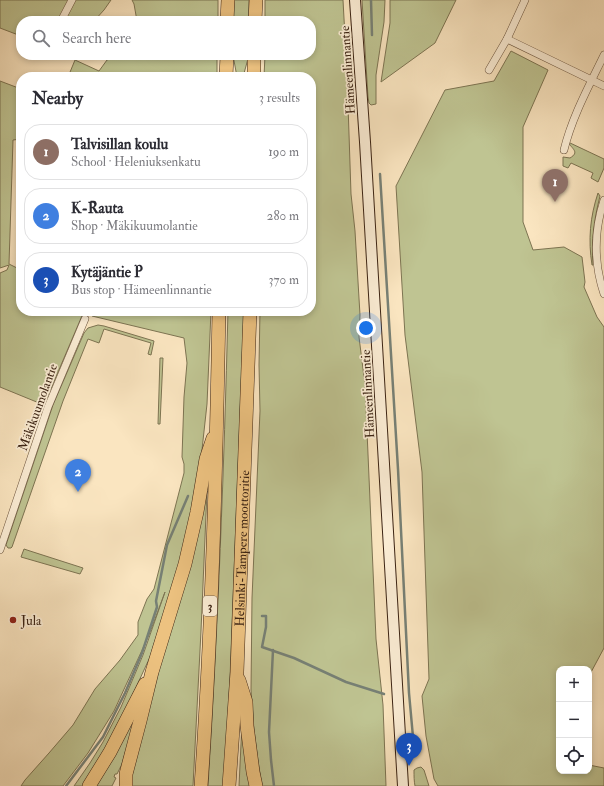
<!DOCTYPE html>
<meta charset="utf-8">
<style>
:root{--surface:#fff;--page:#f7f7f7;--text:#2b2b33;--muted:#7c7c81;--line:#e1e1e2;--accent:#0f766e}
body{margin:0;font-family:"IM FELL Double Pica",serif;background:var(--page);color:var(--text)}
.controls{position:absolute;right:12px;bottom:12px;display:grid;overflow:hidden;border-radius:8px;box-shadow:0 2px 6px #0003}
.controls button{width:36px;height:36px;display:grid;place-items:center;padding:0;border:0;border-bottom:1px solid var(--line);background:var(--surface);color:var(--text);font:20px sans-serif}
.you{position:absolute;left:366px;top:328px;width:14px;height:14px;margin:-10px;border:3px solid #fff;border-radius:50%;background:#1a73e8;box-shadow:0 0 0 6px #1a73e833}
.badge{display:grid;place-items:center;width:26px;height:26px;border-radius:50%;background:var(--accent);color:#fff;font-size:13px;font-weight:700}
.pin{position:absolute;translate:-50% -33px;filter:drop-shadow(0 1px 2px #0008)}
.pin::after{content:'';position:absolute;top:21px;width:14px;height:12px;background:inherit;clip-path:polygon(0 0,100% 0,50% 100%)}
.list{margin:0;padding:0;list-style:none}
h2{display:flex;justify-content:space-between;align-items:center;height:52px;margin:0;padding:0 16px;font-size:17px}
h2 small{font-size:13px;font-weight:400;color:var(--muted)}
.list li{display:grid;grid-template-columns:26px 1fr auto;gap:12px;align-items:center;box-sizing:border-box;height:56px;margin:0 8px 8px;padding:0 8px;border:1px solid var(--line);border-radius:16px}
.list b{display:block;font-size:15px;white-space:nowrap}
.list p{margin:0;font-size:13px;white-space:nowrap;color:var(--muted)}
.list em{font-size:13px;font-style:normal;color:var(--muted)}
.icon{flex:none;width:22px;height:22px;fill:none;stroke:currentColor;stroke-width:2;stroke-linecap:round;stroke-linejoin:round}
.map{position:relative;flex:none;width:604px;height:786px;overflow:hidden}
.search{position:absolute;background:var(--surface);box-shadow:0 2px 6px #0003;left:16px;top:16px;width:300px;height:44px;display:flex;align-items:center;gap:10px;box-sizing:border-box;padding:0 14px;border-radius:16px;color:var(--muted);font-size:15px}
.panel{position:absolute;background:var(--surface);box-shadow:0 2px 6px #0003;left:16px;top:72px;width:300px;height:244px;border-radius:16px}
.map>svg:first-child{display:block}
.green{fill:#bfc492;stroke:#7d7452}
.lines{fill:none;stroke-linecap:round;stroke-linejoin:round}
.stream{stroke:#778075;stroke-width:2.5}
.street-casing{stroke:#6b543e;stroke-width:8}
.secondary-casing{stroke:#3b2313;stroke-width:12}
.highway-casing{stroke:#3b2313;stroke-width:14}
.street{stroke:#fceed6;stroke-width:7}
.secondary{stroke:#fceed6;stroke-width:10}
.highway{stroke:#edc280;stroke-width:13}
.poi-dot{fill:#8f2418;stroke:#fceed6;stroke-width:1.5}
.labels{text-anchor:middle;stroke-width:3.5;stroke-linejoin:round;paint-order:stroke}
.shield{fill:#fceed6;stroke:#75604e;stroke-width:1}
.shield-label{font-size:12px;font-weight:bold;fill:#3b2313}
.street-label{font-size:13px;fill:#3b2313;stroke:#fceed6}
.poi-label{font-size:13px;fill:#3b2313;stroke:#fceed6;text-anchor:start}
</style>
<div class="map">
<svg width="604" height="786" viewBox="0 0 604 786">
<rect width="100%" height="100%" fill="#fae5c0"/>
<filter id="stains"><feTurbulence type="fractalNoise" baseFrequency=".005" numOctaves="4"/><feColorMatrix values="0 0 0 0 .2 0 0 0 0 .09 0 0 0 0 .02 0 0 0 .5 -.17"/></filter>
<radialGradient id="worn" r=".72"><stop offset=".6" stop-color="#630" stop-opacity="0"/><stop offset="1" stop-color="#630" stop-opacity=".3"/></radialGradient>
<!-- green -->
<g class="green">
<polygon points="0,0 111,0 104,10 94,21 21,21 21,36 0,28"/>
<polygon points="132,0 218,0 218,21 137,21 134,4"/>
<polygon points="234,0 249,0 249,21 233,21"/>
<polygon points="265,0 343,0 347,74 351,194 355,231 360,315 359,337 365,385 376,639 383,705 386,786 262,786 258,761 254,730 251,690 252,598 260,411 259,365 260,311 311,311 311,77 264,77 265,55 311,55 311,21 265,21"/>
<polygon points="362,0 385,0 384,22 376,75 376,104 371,105 369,103 368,97"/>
<polygon points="390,0 456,0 435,43 381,82 390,23"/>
<polygon points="511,51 548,70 523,127 523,222 533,250 564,247 582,257 585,282 584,287 597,317 604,327 604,648 589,676 589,669 559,669 559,771 589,771 589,765 604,768 604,786 438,786 434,779 426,736 422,696 429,679 422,472 405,335 396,186 445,90 494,81"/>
<polygon points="118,55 217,55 217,77 68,77 75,60 99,71 107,60"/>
<polygon points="233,55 249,55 243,77 237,77"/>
<polygon points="0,81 21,89 21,139 13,140 9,264 21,270 21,311 84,311 44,405 0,387 0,273 7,270 9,265 0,268"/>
<path d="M568,142L604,159V168L598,182L591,178L593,173L571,163L568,168L563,166V157L570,158C580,152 572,149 568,142Z"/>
<path d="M598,193L600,196C594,220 591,240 593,265H592C588,240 590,217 598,193Z"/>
<polygon points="97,311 211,311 207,404 199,477 187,541 150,657 126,709 85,786 74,786 90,763 103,742 121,707 143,655 165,592 149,635 114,711 88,753 63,786 21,786 25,780 49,753 73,725 95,689 120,660 138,635 138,622 147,599 154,589 184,473 184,464 182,457 184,397 187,363 184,338 92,316"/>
<path d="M228,311H244L230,678L224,786H208C218,628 224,469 228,311Z"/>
<polygon points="98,325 104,326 154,341 151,355 148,354 151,343 104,329 99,343 88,339 63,401 12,547 11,548 8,548 6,545 53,405 84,333 88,328"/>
<polygon points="160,358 163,358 160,424 158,424"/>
<polygon points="207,491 201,631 193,786 130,786 137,751"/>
<polygon points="24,549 30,551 83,568 80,574 21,557"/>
<polygon points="138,709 122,764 117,774 115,774 114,777 116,778 112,786 95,786"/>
<polygon points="242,723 253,786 239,786"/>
<path d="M421,767L424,770L429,786H415C414,781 414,776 414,770L417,768Z"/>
</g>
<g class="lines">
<!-- stream -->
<g class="stream">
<polyline points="371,0 372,35"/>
<polyline points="380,174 398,469 409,693 414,748"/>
<polyline points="262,616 266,616 266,627 262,647 294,658 346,682 384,694"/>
<polyline points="273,650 269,732 271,760 274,786"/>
<polyline points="66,786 103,737 125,693 142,653 157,607 156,601 167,545 188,496"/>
</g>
<defs>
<g id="street">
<polyline points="61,21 72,0"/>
<polyline points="507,39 604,86"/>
<polyline points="489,70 507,39 525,0"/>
<path d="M564,150C572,117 589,86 604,55"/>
<path d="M604,200C594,231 594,264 604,294"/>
<polyline points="0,550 48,407 85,319"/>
</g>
<polyline id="secondary" points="355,0 365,142 403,786"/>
<g id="highway">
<polyline points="227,21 228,0"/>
<polyline points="255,21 256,0"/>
<polyline points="226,77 227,55"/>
<polyline points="254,77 254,55"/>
<polyline points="239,680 246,702 247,726 253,772 256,786"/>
<polyline points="89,786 110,752 145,684"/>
<polyline points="126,786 126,774 140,721 152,672 185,564 197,512 206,459 213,438"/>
<path d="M201,786C212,628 216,469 219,311"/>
<path id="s1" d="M229,786L237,672L250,311"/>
</g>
</defs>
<!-- street casing -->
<use href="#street" class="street-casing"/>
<!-- secondary casing -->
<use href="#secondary" class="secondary-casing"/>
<!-- highway casing -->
<use href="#highway" class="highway-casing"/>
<!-- street -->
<use href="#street" class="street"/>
<!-- secondary -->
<use href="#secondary" class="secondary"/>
<!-- highway -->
<use href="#highway" class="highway"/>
</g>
<!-- markers -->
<circle class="poi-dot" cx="13" cy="620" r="4"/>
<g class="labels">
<!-- shield labels -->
<rect class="shield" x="203" y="596" width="14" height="20" rx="3"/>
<g class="shield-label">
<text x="210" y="610">3</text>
</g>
<!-- street labels -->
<g class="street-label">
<text transform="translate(347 70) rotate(-94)" y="5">Hämeenlinnantie</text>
<text transform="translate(367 394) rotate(-93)" y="5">Hämeenlinnantie</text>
<text transform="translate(37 407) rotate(-70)" y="5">Mäkikuumolantie</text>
<text dy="5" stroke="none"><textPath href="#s1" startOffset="238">Helsinki-Tampere moottoritie</textPath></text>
</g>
<!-- poi labels -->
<g class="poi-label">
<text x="21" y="625">Jula</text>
</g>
</g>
<rect width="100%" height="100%" filter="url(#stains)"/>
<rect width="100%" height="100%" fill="url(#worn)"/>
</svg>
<div class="controls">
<button>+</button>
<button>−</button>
<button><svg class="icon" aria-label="locate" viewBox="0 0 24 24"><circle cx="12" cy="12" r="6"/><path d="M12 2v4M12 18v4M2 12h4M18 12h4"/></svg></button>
</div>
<div class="you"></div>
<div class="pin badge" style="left:555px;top:202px;background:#8d6e63">1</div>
<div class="pin badge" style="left:78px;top:492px;background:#3f7fe0">2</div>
<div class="pin badge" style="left:409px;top:766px;background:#1a4fb4">3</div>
<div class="search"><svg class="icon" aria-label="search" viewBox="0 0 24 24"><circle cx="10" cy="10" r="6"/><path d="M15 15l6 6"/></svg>Search here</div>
<section class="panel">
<h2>Nearby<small>3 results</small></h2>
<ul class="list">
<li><span class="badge" style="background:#8d6e63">1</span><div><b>Talvisillan koulu</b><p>School · Heleniuksenkatu</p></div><em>190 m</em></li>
<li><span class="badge" style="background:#3f7fe0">2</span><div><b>K-Rauta</b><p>Shop · Mäkikuumolantie</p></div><em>280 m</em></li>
<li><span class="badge" style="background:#1a4fb4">3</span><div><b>Kytäjäntie P</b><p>Bus stop · Hämeenlinnantie</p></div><em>370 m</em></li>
</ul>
</section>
</div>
